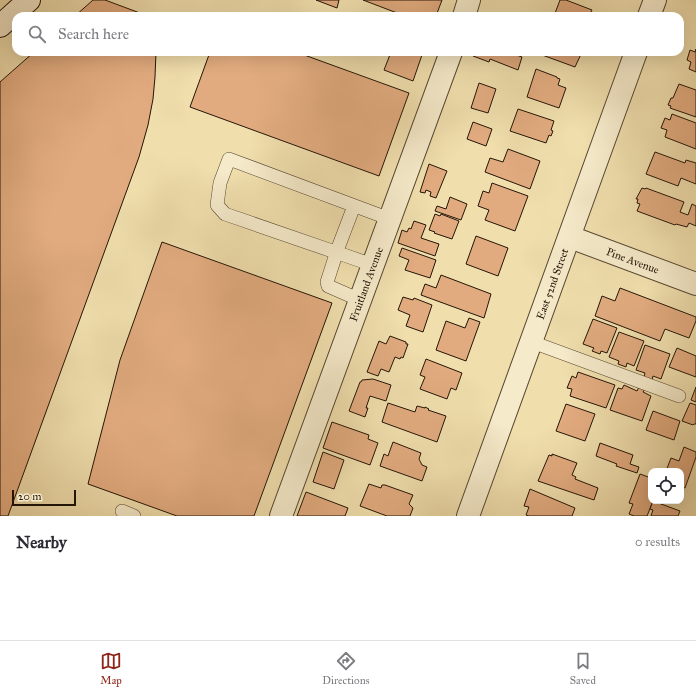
<!DOCTYPE html>
<style>
:root{--surface:#fff;--page:#f2f2f3;--text:#2b2b33;--muted:#7c7c81;--line:#e1e1e2;--accent:#8f2418}
body{margin:0;font-family:"IM FELL Great Primer",serif;background:var(--page);color:var(--text)}
.controls{position:absolute;right:12px;bottom:12px;display:grid;overflow:hidden;border-radius:8px;box-shadow:0 4px 16px #0002}
.controls button{width:36px;height:36px;display:grid;place-items:center;padding:0;border:0;border-bottom:1px solid var(--line);background:var(--surface);color:var(--text);font:20px sans-serif}
.scale{position:absolute;left:12px;bottom:10px;width:64px;box-sizing:border-box;padding-left:4px;border:2px solid #241506;border-top:0;font-size:11px;line-height:14px;white-space:nowrap;color:#241506;-webkit-text-stroke:3px #f5eaca;paint-order:stroke}
.list{margin:0;padding:0;list-style:none}
h2{display:flex;justify-content:space-between;align-items:center;height:52px;margin:0;padding:0 16px;font-size:17px}
h2 small{font-size:13px;font-weight:400;color:var(--muted)}
.icon{flex:none;width:22px;height:22px;fill:none;stroke:currentColor;stroke-width:2;stroke-linecap:round;stroke-linejoin:round}
.map{position:relative;flex:none;width:696px;height:516px;overflow:hidden}
.search{position:absolute;background:var(--surface);box-shadow:0 4px 16px #0002;left:12px;right:12px;top:12px;height:44px;display:flex;align-items:center;gap:10px;box-sizing:border-box;padding:0 14px;border-radius:12px;color:var(--muted);font-size:15px}
.sheet{height:124px;background:var(--surface)}
nav{display:flex;justify-content:space-around;align-items:center;box-sizing:border-box;height:56px;border-top:1px solid var(--line);background:var(--surface);font-size:11px;color:var(--muted)}
nav a{display:grid;justify-items:center;gap:2px}
nav .on{color:var(--accent)}
.map>svg:first-child{display:block}
.building{fill:#e1ab7f;stroke:#241506}
.lines{fill:none;stroke-linecap:round;stroke-linejoin:round}
.service-casing{stroke:#574730;stroke-width:14}
.minor-casing{stroke:#574730;stroke-width:24}
.tertiary-casing{stroke:#574730;stroke-width:24}
.secondary-casing{stroke:#241506;stroke-width:24}
.service{stroke:#f5eaca;stroke-width:13}
.minor{stroke:#f5eaca;stroke-width:22}
.tertiary{stroke:#f5eaca;stroke-width:22}
.secondary{stroke:#f5eaca;stroke-width:22}
.labels{text-anchor:middle;stroke-width:4;stroke-linejoin:round;paint-order:stroke}
.street-label{font-size:11px;fill:#241506;stroke:#f5eaca}
</style>
<div class="map">
<svg width="696" height="516" viewBox="0 0 696 516">
<rect width="100%" height="100%" fill="#f0dead"/>
<filter id="stains"><feTurbulence type="fractalNoise" baseFrequency=".005" numOctaves="4"/><feColorMatrix values="0 0 0 0 .2 0 0 0 0 .09 0 0 0 0 .02 0 0 0 .5 -.17"/></filter>
<radialGradient id="worn" r=".72"><stop offset=".6" stop-color="#630" stop-opacity="0"/><stop offset="1" stop-color="#630" stop-opacity=".3"/></radialGradient>
<!-- building -->
<g class="building">
<polygon points="93,0 105,0 148,16 75,16"/>
<polygon points="316,0 339,0 337,8"/>
<polygon points="363,0 442,0 436,16 405,16"/>
<polygon points="560,0 566,0 592,10 589,16 554,16"/>
<polygon points="696,49 696,72 689,69 691,62 687,60 690,50 695,52"/>
<polygon points="34,52 156,52 155,77 153,99 148,125 139,157 8,516 0,516 0,82"/>
<polygon points="210,52 296,52 409,93 379,176 190,107"/>
<polygon points="391,52 423,52 413,81 384,70"/>
<polygon points="474,52 508,52 522,57 518,70 490,59 489,62 473,56"/>
<polygon points="534,52 582,52 575,67"/>
<polygon points="536,69 557,77 557,78 560,79 558,85 566,88 559,108 527,97"/>
<polygon points="479,83 496,89 488,113 471,108"/>
<polygon points="679,84 696,90 696,117 670,108 671,106 668,105 671,98 673,98"/>
<polygon points="518,109 554,121 551,130 553,131 551,136 549,135 546,143 510,131"/>
<polygon points="672,114 696,123 696,149 665,137 667,130 661,128 665,118 670,120"/>
<polygon points="473,122 492,129 486,146 467,139"/>
<polygon points="508,149 540,161 530,189 485,172 490,158 503,162"/>
<polygon points="655,152 685,163 686,160 696,163 696,184 681,178 678,186 646,174"/>
<polygon points="429,164 447,171 436,198 430,196 431,192 426,190 425,193 420,192"/>
<polygon points="492,183 528,196 515,231 485,220 489,210 478,206 483,191 489,193"/>
<polygon points="642,188 645,189 646,188 684,202 680,212 688,215 692,204 696,206 696,226 689,223 687,227 676,224 675,225 637,211 640,204 637,203 638,199 636,199"/>
<polygon points="450,197 467,204 461,220 435,211 437,206 446,209"/>
<polygon points="435,214 440,216 441,214 459,221 452,239 434,233 435,232 429,230"/>
<polygon points="414,221 426,225 421,238 439,244 435,256 398,243 402,230 407,232 409,228 411,229"/>
<polygon points="476,236 508,248 498,276 466,264"/>
<polygon points="162,242 332,303 254,516 177,516 88,484 120,360"/>
<polygon points="402,248 436,260 430,278 405,270 409,260 399,256"/>
<polygon points="441,275 491,294 484,318 421,295 425,284 436,288"/>
<polygon points="620,288 696,317 696,321 689,338 665,329 660,341 595,316 602,296 615,301"/>
<polygon points="403,297 413,300 414,298 432,305 423,332 406,326 410,315 398,310"/>
<polygon points="469,318 480,322 466,361 436,350 446,321 465,328"/>
<polygon points="593,319 617,328 607,353 601,351 600,354 592,351 594,348 583,344"/>
<polygon points="619,332 644,341 634,366 627,363 626,367 618,364 619,361 609,357"/>
<polygon points="390,336 406,342 406,344 408,344 403,358 401,357 400,359 395,357 389,372 381,369 378,376 367,372 379,341 386,344"/>
<polygon points="645,345 670,354 661,379 653,376 652,380 644,377 645,373 636,370"/>
<polygon points="677,348 696,356 696,377 669,367"/>
<polygon points="426,359 462,373 456,390 451,388 447,399 420,389 425,377 420,375"/>
<polygon points="578,372 615,385 606,408 570,396 572,389 567,388 572,376 576,378"/>
<polygon points="373,379 391,385 386,401 370,396 366,408 368,408 365,417 349,411 360,382 361,382 362,380"/>
<polygon points="624,385 637,391 639,387 645,389 643,392 651,396 642,421 610,410 618,388 622,389"/>
<polygon points="696,387 696,402 691,400"/>
<polygon points="388,403 415,412 417,406 425,408 425,407 429,409 428,410 446,416 437,442 382,422"/>
<polygon points="690,403 696,405 696,424 694,424 693,425 682,421"/>
<polygon points="566,404 595,414 585,441 556,431"/>
<polygon points="653,411 680,421 674,440 646,430"/>
<polygon points="332,422 369,435 368,439 378,443 370,465 323,448"/>
<polygon points="393,442 421,453 419,459 422,465 427,467 422,481 380,466 384,454 388,456"/>
<polygon points="600,443 633,455 630,464 639,467 637,473 616,466 617,464 596,456"/>
<polygon points="684,447 696,452 696,457 685,488 681,487 681,471 666,471 671,458 679,461"/>
<polygon points="323,452 344,460 334,489 313,482"/>
<polygon points="552,454 577,463 572,475 576,477 575,479 598,488 594,500 538,481 549,455 552,456"/>
<polygon points="640,474 651,478 651,501 653,501 647,516 634,516 629,514 633,504 629,503"/>
<polygon points="369,484 381,488 382,485 385,485 413,495 409,504 413,508 410,516 387,516 360,506"/>
<polygon points="530,489 575,508 572,516 529,516 526,515 529,507 524,506"/>
<polygon points="306,492 348,508 345,516 297,516"/>
<polygon points="653,501 680,511 678,516 651,516 653,510 650,509"/>
</g>
<g class="lines">
<defs>
<g id="service">
<polyline points="354,206 338,248 338,253 225,214 217,205 220,183 229,159 390,219"/>
<polyline points="360,300 328,286 327,282 336,254 338,253 373,265"/>
<polyline points="532,342 679,396"/>
<polyline points="122,511 134,516"/>
</g>
<g id="minor">
<polyline points="649,16 655,0"/>
<path id="s1" d="M570,237L696,284"/>
<path id="s2" d="M468,516L636,52"/>
</g>
<g id="tertiary">
<polyline points="464,16 469,0"/>
<path id="s3" d="M281,516L451,52"/>
</g>
<polyline id="secondary" points="0,26 29,0"/>
</defs>
<!-- service casing -->
<use href="#service" class="service-casing"/>
<!-- minor casing -->
<use href="#minor" class="minor-casing"/>
<!-- tertiary casing -->
<use href="#tertiary" class="tertiary-casing"/>
<!-- secondary casing -->
<use href="#secondary" class="secondary-casing"/>
<!-- service -->
<use href="#service" class="service"/>
<!-- minor -->
<use href="#minor" class="minor"/>
<!-- tertiary -->
<use href="#tertiary" class="tertiary"/>
<!-- secondary -->
<use href="#secondary" class="secondary"/>
</g>
<g class="labels">
<!-- street labels -->
<g class="street-label">
<text dy="4" stroke="none"><textPath href="#s1" startOffset="67">Pine Avenue</textPath></text>
<text dy="4" stroke="none"><textPath href="#s3" startOffset="247">Fruitland Avenue</textPath></text>
<text dy="4" stroke="none"><textPath href="#s2" startOffset="247">East 52nd Street</textPath></text>
</g>
</g>
<rect width="100%" height="100%" filter="url(#stains)"/>
<rect width="100%" height="100%" fill="url(#worn)"/>
</svg>
<div class="controls">
<button><svg class="icon" aria-label="locate" viewBox="0 0 24 24"><circle cx="12" cy="12" r="6"/><path d="M12 2v4M12 18v4M2 12h4M18 12h4"/></svg></button>
</div>
<div class="scale">20 m</div>
<div class="search"><svg class="icon" aria-label="search" viewBox="0 0 24 24"><circle cx="10" cy="10" r="6"/><path d="M15 15l6 6"/></svg>Search here</div>
</div>
<section class="sheet">
<h2>Nearby<small>0 results</small></h2>
<ul class="list">
</ul>
</section>
<nav>
<a class="on"><svg class="icon" aria-label="map" viewBox="0 0 24 24"><path d="M3 6l6-2 6 2 6-2v14l-6 2-6-2-6 2zM9 4v14M15 6v14"/></svg>Map</a>
<a><svg class="icon" aria-label="directions" viewBox="0 0 24 24"><path d="M12 3l9 9-9 9-9-9zM9 14v-3h6M13 9l2 2-2 2"/></svg>Directions</a>
<a><svg class="icon" aria-label="saved" viewBox="0 0 24 24"><path d="M7 4h10v16l-5-4-5 4z"/></svg>Saved</a>
</nav>
